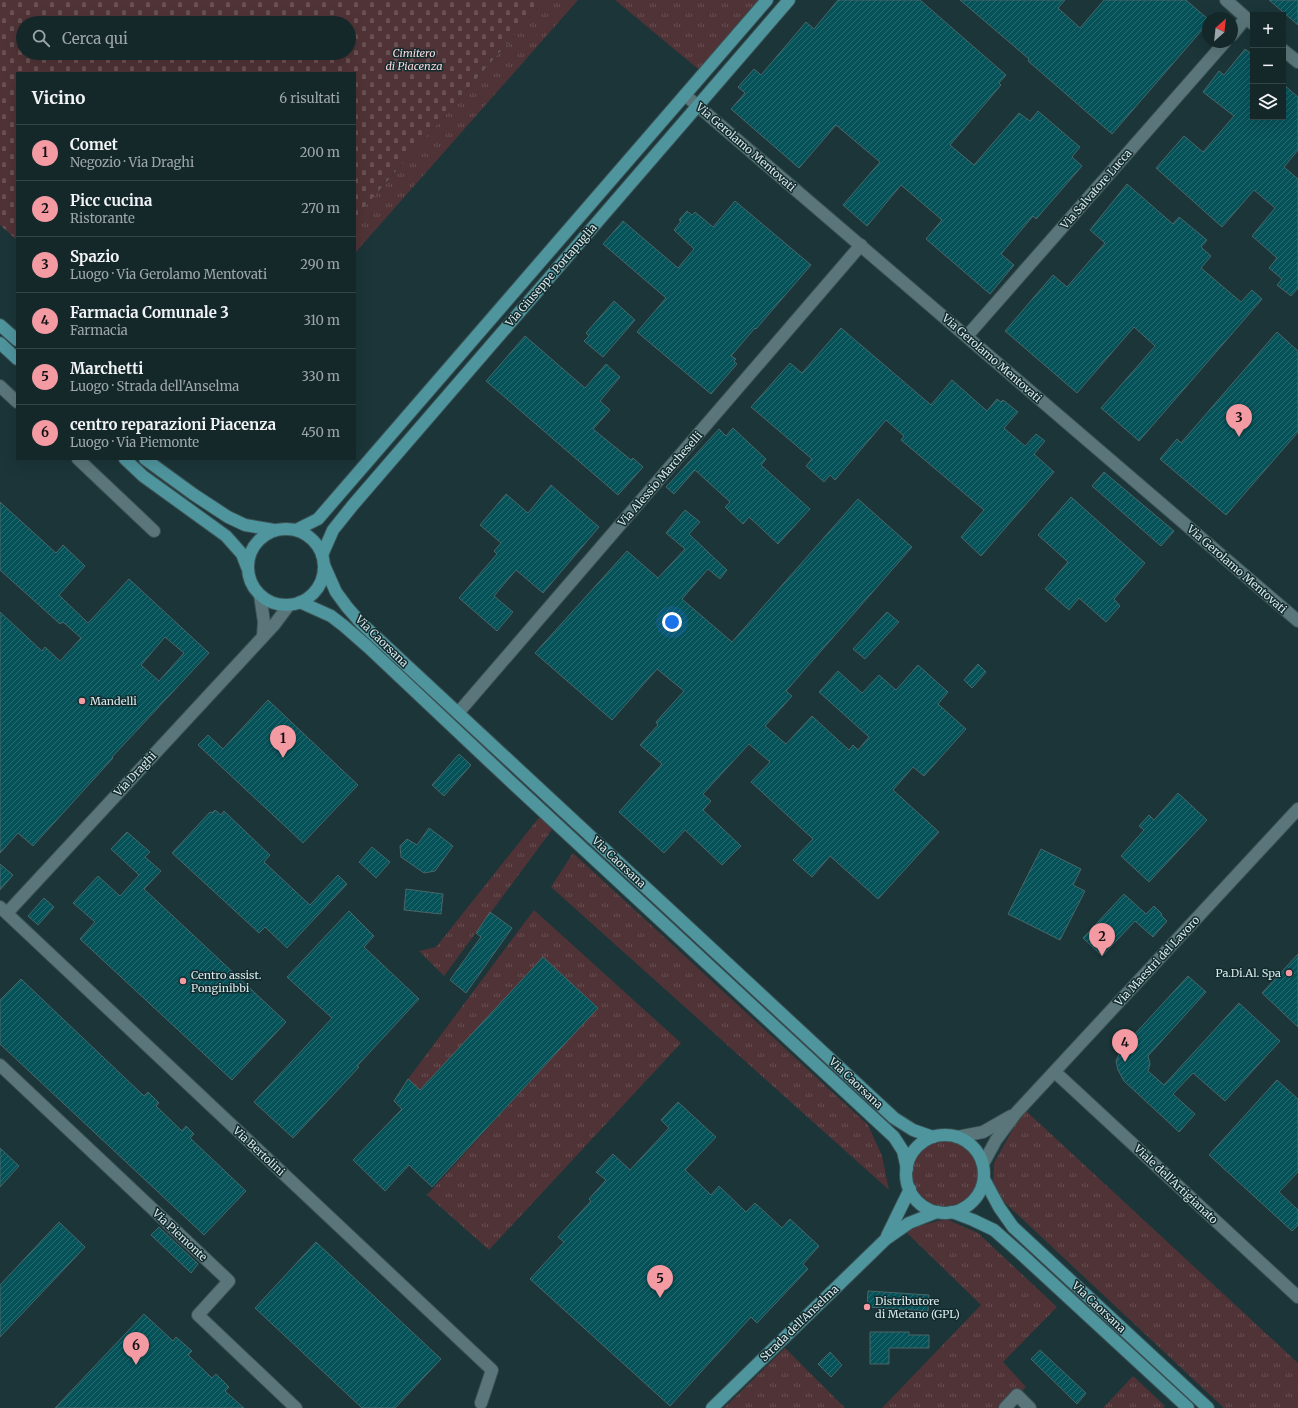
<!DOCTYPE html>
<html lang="it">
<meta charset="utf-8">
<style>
:root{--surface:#14282a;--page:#1d3032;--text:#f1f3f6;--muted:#9da6a8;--line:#334447;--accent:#f49aa3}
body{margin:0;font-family:Merriweather,serif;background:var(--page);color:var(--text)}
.controls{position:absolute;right:12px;top:12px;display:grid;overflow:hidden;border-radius:0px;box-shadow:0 4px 16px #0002}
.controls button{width:36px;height:36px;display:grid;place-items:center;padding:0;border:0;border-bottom:1px solid var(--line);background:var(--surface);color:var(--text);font:20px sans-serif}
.compass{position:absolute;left:1202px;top:12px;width:36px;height:36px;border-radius:50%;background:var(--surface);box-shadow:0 4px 16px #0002;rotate:27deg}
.you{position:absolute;left:672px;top:622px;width:14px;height:14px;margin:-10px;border:3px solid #fff;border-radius:50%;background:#1a73e8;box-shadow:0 0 0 6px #1a73e833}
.badge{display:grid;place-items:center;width:26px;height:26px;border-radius:50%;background:var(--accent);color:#111;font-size:13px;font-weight:700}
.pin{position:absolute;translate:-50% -33px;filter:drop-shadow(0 1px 2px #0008)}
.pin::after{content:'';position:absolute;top:21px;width:14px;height:12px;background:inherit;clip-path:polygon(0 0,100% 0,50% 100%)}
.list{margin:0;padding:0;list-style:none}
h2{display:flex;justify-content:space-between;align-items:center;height:52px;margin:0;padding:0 16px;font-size:17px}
h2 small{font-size:13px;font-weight:400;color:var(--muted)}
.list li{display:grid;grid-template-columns:26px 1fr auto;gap:12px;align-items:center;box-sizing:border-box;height:56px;padding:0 16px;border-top:1px solid var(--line)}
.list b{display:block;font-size:15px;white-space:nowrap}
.list p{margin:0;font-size:13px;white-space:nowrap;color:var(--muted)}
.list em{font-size:13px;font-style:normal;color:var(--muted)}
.icon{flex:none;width:22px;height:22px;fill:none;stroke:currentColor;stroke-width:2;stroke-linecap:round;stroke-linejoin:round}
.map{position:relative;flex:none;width:1298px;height:1408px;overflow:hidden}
.search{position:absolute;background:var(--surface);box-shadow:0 4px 16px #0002;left:16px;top:16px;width:340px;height:44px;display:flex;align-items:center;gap:10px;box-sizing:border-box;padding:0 14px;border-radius:22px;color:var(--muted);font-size:15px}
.panel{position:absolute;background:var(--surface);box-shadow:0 4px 16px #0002;left:16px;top:72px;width:340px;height:388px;border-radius:0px}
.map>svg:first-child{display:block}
.grass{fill:url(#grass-tufts)}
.cemetery{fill:url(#cemetery-stones);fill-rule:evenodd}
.building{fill:url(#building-hatch);stroke:#4a6568;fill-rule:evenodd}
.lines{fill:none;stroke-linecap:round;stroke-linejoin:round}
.minor-casing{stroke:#3b5154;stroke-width:14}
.major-casing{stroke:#3b5154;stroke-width:14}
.minor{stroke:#5b767a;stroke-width:12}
.major{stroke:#4f959e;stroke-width:12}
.poi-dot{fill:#f49aa3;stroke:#112b2e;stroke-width:1.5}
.labels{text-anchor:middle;stroke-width:3;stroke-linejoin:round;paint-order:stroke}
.park-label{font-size:11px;font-style:italic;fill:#fad7da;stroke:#112b2e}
.street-label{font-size:11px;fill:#dae8ea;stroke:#112b2e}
.poi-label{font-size:11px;fill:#dae8ea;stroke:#112b2e;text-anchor:start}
</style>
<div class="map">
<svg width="1298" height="1408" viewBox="0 0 1298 1408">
<defs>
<pattern id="grass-tufts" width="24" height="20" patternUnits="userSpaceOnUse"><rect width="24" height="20" fill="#503336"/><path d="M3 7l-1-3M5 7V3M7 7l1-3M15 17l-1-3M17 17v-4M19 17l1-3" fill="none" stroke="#695153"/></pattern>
<pattern id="cemetery-stones" width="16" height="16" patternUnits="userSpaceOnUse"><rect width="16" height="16" fill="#503336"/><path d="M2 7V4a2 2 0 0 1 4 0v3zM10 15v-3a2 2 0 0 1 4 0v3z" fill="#695153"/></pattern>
<pattern id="building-hatch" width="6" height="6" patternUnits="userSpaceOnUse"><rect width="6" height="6" fill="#065259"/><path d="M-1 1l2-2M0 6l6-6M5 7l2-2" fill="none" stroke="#2a6b71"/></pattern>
</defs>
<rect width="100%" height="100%" fill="#1b3538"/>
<!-- grass -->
<g class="grass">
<polygon points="545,0 578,0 355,253 355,218"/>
<polygon points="615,0 766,0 703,73"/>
<polygon points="541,815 554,827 444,976 419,951 436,947"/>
<polygon points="573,853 868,1125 882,1156 889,1190 551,887"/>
<polygon points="534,910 681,1043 489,1250 427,1195 598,1007 543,957 420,1090 408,1079"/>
<polygon points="1024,1109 1298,1363 1298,1408 1224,1408 1002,1200 993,1182 994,1163"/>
<circle cx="946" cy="1174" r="34"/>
<polygon points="946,1219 978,1233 1057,1307 1003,1362 1026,1387 1005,1408 882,1408 981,1305 904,1230"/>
<polygon points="785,1348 845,1408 724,1408"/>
<polygon points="1133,1376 1165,1406 1163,1408 1103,1408"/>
</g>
<!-- cemetery -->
<path class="cemetery" d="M0,0H545L355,218V73H17V240L0,225ZM23,23H349V53H23Z"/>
<!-- building -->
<g class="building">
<polygon points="838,0 920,0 1006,75 999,83 1001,85 950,145 974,165 1019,113 1030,121 1038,111 1080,147 1072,157 1082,166 1036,219 1033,216 1001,254 1014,265 990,294 926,239 942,220 901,185 867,226 843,205 880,162 836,125 799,168 731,109 745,93 738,87 754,69 761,75 806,22 814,29"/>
<polygon points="960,0 1065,0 1058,8 1080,28 1104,0 1186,0 1208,19 1208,23 1112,134 1028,61 1029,59"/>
<polygon points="1269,0 1298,0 1298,25"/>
<polygon points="1245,49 1253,55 1253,117 1283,117 1283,84 1298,97 1298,150 1284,167 1298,179 1298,288 1291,296 1277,285 1282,279 1269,268 1277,258 1252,236 1275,208 1254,190 1222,227 1156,168 1184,136 1203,152 1234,116 1203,92 1219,71 1224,75"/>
<polygon points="1127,184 1173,224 1179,217 1207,240 1201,247 1211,256 1201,268 1241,302 1252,290 1262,299 1139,441 1101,408 1155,346 1134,327 1077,393 1005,331 1053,275 1067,287 1105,243 1090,230"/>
<polygon points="735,201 811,265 756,329 755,328 731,356 736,359 734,361 737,364 711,394 637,332 666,298 603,244 623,221 678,268 694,249 674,230 681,221 679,220 687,211 692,215 695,212 713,227"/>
<polygon points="614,301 635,320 603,357 584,341 589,336 586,333"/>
<polygon points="841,328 931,405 952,380 987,411 997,399 1001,402 1003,400 1018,412 1004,428 1025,446 1036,434 1045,441 1034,454 1054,472 981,556 961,537 984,510 901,440 904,436 886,420 835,480 830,475 824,482 806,466 812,459 751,407 790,363 802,373"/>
<polygon points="1277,332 1298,351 1298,432 1226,515 1160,459 1177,439 1181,443"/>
<polygon points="525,336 585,388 606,364 620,377 600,401 610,410 593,429 631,460 633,458 643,467 618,495 486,381"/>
<polygon points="733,428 766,459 761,465 810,509 778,544 749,517 743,524 725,507 730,502 695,470 674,494 666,487 719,429 726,436"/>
<polygon points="1104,472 1174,531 1161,546 1092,486"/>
<polygon points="551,485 599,527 543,593 516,570 494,596 513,612 497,631 459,598 497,554 494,551 501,543 480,525 506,494 528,513"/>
<polygon points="1071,497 1145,563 1114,599 1120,606 1106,622 1079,598 1069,610 1045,589 1068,562 1038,535"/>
<polygon points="858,499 912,547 786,691 792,696 765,726 786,744 812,716 849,750 853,745 858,750 869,737 819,692 838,671 862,693 879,675 896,690 918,665 948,692 938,704 966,729 924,776 913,767 893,790 939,832 878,899 830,856 812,877 793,860 813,839 751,782 770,762 749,744 703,794 711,801 703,810 741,846 722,865 685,830 664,853 619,812 662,764 640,745 658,725 656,722 684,691 657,669 612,720 535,653 627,551 658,578 685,549 666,533 685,510 700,522 689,534 727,570 720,579 708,569 682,599 732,642"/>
<path d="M0,502L56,553L63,545L85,566L59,595L88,623L129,579L209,653L112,757L113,758L33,846L18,833L0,853V612L42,651L45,647L60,661L81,638L63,622L60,624L0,570ZM165,637L184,653L159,681L141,665Z"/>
<polygon points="887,612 899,622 865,659 853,649"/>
<polygon points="978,664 986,672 972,688 964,680"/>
<polygon points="268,700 358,785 303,843 198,745 208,735 223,749"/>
<polygon points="459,754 471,765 444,796 432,785"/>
<polygon points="1178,793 1207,820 1149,882 1121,856 1144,830 1139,826 1149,815 1154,820"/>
<polygon points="215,810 221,815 224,811 270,855 264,862 310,905 338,875 347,884 287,948 265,927 259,933 172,853 210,812 212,813"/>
<polygon points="429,828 453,846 435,871 424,873 401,857 400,846 407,839 417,845"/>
<polygon points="127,832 150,852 145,857 161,871 144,889 286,1022 232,1080 80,939 95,922 73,903 98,876 120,896 139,875 111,849"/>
<polygon points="372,847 390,862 376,878 359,862"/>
<polygon points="1041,849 1081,869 1073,885 1085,891 1060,940 1008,914"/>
<polygon points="0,864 13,875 0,890"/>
<polygon points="406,889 443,894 441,914 404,910"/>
<polygon points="1124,894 1146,914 1154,906 1162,914 1161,915 1167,921 1153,937 1135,921 1102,956 1083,938"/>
<polygon points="44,898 54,907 38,925 28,916"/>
<polygon points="349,911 374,936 364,947 419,999 357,1066 359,1067 293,1138 254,1102 332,1018 287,977"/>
<polygon points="490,912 512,928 466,993 450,980 481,937 476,933"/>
<polygon points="1298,954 1298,1027 1262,993"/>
<polygon points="543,957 598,1008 432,1187 409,1165 385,1191 353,1160 402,1109 394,1101 408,1079 420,1090"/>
<polygon points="1188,976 1206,992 1148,1056 1150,1064 1148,1071 1164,1085 1239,1003 1280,1041 1225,1101 1193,1073 1173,1094 1195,1114 1179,1132 1124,1081 1118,1070 1116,1061 1122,1048"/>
<polygon points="21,979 144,1096 148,1092 159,1103 156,1106 182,1131 186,1126 194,1134 190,1138 246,1191 204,1235 0,1044 0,1000"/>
<polygon points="1277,1080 1298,1099 1298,1172 1279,1192 1298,1210 1298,1225 1292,1231 1209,1155"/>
<polygon points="678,1102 716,1137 685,1170 711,1195 719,1186 746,1212 755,1203 782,1228 790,1219 819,1246 803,1264 808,1269 757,1323 751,1317 670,1406 530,1279 564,1242 558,1237 591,1201 589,1199 606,1180 596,1172 613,1154 630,1170 669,1128 661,1120"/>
<polygon points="0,1148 19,1166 0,1187"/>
<polygon points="59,1222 85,1247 0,1337 0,1285"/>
<polygon points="159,1227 198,1264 191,1273 151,1235"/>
<polygon points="316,1242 441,1359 395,1408 362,1408 255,1308"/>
<polygon points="868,1291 929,1295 928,1311 867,1307"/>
<polygon points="144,1314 173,1341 176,1337 192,1351 188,1355 212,1378 216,1374 229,1387 225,1391 244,1408 55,1408"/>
<polygon points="870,1332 909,1332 909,1335 929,1335 929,1348 889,1348 889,1364 870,1364"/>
<polygon points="1040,1350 1086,1393 1077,1404 1031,1359"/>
<polygon points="830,1352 842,1365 831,1377 818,1364"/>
</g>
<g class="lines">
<defs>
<g id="minor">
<polyline points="1226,0 1253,24"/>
<polyline points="1232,35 1246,18"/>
<polyline points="1283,50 1298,62"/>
<polyline points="685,95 1298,621"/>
<polyline points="967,336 1225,42"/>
<polyline points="0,386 17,402"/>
<polyline points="78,459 154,531"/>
<polyline points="260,595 264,622 263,636"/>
<polyline points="458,713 861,245"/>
<polyline points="0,907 492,1370 481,1403"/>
<polyline points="7,913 274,625 289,605"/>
<polyline points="0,1065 229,1281 198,1315 296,1408"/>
<polyline points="1055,1072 1298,1297"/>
<polyline points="957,1137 983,1132 1011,1116"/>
<polyline points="983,1164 996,1140 1016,1113 1298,809"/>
<polyline points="1005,1408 1017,1395 1030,1408"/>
</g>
<g id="major">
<polyline points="0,325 17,340"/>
<polyline points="0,343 17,359"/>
<polyline points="125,459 143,476 226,536 242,554 247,567"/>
<polyline points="145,459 193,494 228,517 245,525 274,530"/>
<circle cx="286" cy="567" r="38"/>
<polyline points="296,530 318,519 767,0"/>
<polyline points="322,555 333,530 353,505 789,0"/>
<polyline points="324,565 336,592 347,607 361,623 894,1118 913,1130 933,1137"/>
<polyline points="300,602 331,616 344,626 368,647 508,779 894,1137 903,1151 907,1169"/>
<circle cx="945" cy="1174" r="39"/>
<polyline points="984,1179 999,1207 1013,1227 1208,1408"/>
<polyline points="952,1212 973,1220 994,1230 1020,1253 1188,1408"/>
<polyline points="887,1236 910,1189"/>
<polyline points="712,1408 886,1239 909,1223 937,1212"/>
</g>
</defs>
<!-- minor casing -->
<use href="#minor" class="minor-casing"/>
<!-- major casing -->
<use href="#major" class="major-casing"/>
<!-- minor -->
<use href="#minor" class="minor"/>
<!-- major -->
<use href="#major" class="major"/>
</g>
<!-- markers -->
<g class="poi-dot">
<circle cx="82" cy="701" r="4"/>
<circle cx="1289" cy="973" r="4"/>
<circle cx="183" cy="981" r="4"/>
<circle cx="867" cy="1307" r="4"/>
</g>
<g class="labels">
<!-- park labels -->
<g class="park-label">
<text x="414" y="57">Cimitero<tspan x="414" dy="13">di Piacenza</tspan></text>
</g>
<!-- street labels -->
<g class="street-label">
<text transform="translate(746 147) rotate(41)" y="4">Via Gerolamo Mentovati</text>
<text transform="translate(1096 189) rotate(-49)" y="4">Via Salvatore Lucca</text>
<text transform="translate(551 275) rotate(-49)" y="4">Via Giuseppe Portapuglia</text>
<text transform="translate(992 358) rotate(41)" y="4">Via Gerolamo Mentovati</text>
<text transform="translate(660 479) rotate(-49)" y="4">Via Alessio Marcheselli</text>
<text transform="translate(1237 569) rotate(41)" y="4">Via Gerolamo Mentovati</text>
<text transform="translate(382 641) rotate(44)" y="4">Via Caorsana</text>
<text transform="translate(135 774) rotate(-47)" y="4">Via Draghi</text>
<text transform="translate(619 862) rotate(43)" y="4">Via Caorsana</text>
<text transform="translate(1157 961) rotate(-47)" y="4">Via Maestri del Lavoro</text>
<text transform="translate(856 1083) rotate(43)" y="4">Via Caorsana</text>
<text transform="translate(259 1151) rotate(43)" y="4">Via Bertolini</text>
<text transform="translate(1176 1184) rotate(43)" y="4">Viale dell'Artigianato</text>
<text transform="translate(180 1235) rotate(43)" y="4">Via Piemonte</text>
<text transform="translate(1099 1307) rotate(43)" y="4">Via Caorsana</text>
<text transform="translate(799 1323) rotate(-44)" y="4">Strada dell'Anselma</text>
</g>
<!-- poi labels -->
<g class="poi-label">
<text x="90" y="705">Mandelli</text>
<text x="1281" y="977" text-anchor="end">Pa.Di.Al. Spa</text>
<text x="191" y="979">Centro assist.<tspan x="191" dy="13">Ponginibbi</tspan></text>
<text x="875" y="1305">Distributore<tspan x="875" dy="13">di Metano (GPL)</tspan></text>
</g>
</g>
</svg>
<div class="controls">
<button>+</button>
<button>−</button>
<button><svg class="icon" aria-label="layers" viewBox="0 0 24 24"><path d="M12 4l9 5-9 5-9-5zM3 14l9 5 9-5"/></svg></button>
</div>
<svg class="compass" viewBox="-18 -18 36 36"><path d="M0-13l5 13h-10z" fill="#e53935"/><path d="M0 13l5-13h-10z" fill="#9da6a8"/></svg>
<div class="you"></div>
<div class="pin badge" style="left:283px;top:758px">1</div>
<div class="pin badge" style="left:1102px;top:956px">2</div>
<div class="pin badge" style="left:1239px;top:437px">3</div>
<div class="pin badge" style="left:1125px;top:1062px">4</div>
<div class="pin badge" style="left:660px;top:1298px">5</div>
<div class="pin badge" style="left:136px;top:1365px">6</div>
<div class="search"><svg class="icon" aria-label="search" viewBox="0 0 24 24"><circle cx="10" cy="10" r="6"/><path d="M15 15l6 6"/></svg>Cerca qui</div>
<section class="panel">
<h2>Vicino<small>6 risultati</small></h2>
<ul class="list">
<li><span class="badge">1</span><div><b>Comet</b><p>Negozio · Via Draghi</p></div><em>200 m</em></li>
<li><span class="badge">2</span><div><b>Picc cucina</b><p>Ristorante</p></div><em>270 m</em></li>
<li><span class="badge">3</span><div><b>Spazio</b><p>Luogo · Via Gerolamo Mentovati</p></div><em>290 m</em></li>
<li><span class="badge">4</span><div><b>Farmacia Comunale 3</b><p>Farmacia</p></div><em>310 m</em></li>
<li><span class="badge">5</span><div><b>Marchetti</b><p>Luogo · Strada dell'Anselma</p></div><em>330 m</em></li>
<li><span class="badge">6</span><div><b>centro reparazioni Piacenza</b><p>Luogo · Via Piemonte</p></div><em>450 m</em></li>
</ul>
</section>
</div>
